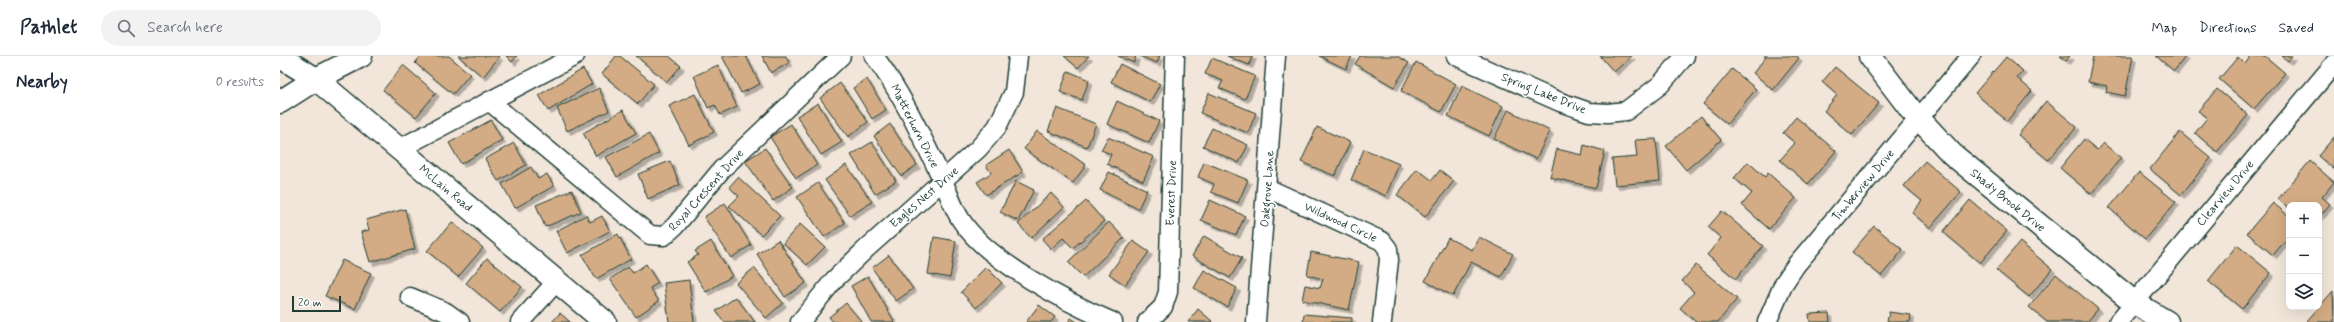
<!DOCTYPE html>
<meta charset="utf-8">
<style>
:root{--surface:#fff;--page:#f2f2f3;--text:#1f2937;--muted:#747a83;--line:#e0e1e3}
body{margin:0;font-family:Mynerve,sans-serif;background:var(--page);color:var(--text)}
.controls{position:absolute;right:12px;bottom:12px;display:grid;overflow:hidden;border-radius:8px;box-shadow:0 4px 16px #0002}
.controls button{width:36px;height:36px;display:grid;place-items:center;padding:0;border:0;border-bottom:1px solid var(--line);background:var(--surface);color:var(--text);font:20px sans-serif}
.scale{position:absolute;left:12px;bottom:10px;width:49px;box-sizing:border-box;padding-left:4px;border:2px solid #1f3d34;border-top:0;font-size:11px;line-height:14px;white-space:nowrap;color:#1f3d34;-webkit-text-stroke:3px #fff;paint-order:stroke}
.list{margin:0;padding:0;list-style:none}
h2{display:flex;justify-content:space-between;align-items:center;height:52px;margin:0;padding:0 16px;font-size:17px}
h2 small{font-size:13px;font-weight:400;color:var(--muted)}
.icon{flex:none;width:22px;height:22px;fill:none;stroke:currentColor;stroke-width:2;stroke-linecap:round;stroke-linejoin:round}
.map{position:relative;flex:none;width:2054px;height:266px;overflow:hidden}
header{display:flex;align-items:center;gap:24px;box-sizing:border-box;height:56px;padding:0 20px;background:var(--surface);border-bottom:1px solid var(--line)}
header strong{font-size:19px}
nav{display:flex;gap:22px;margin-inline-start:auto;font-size:14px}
.search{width:280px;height:36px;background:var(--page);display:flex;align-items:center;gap:10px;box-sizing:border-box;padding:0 14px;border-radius:22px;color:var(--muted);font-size:15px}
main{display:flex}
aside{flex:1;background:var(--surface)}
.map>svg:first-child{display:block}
.building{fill:#d3ab84;stroke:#1f3d34;filter:url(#shadow)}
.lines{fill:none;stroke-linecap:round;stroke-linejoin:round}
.street-casing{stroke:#1f3d34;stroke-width:21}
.secondary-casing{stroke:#1f3d34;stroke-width:25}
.street{stroke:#fff;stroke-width:18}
.secondary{stroke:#fff;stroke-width:22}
.labels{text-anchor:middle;stroke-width:3;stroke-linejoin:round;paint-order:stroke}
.street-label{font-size:12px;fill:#1f3d34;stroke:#fff}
</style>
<header>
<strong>Pathlet</strong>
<div class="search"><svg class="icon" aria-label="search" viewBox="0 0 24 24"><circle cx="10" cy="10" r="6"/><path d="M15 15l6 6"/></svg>Search here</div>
<nav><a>Map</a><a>Directions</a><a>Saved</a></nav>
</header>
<main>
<aside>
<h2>Nearby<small>0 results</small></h2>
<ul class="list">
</ul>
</aside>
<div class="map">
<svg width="2054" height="266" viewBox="0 0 2054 266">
<defs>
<filter id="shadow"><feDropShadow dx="3.5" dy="3.5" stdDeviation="0" flood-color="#0004"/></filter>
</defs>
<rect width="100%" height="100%" fill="#f2e6da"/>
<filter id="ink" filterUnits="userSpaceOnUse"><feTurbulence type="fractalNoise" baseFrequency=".025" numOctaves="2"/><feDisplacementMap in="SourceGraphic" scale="8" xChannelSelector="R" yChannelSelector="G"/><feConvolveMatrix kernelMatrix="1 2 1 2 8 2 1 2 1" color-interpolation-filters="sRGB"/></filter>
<g filter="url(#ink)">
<!-- building -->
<g class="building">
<polygon points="141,0 169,0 190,18 173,38 135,7"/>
<polygon points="178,0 218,0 219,1 203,21"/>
<polygon points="226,0 237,0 232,6"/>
<polygon points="336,0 340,0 374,28 358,48 322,18"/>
<polygon points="356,0 389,0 401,10 387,26"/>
<polygon points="442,0 466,0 480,28 461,37"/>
<polygon points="482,0 506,0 509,7 491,17"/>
<polygon points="784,0 809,0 798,12"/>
<polygon points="838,0 856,0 854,7"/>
<polygon points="859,0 880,0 877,7"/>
<polygon points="947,0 973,0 969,9"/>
<polygon points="1039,0 1072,0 1066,13"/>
<polygon points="1080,0 1117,0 1129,7 1114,31 1075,8"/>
<polygon points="1320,0 1352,0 1334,16"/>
<polygon points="1484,0 1517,0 1519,2 1493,34 1473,17 1486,1"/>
<polygon points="1780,0 1790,0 1786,5"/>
<polygon points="1813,0 1853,0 1845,40 1826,36 1827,30 1808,26"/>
<polygon points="1876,0 1906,0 1894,15"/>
<polygon points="1971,0 1985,0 2005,17 1974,53 1939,23 1958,1 1965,8"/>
<polygon points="2002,0 2012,0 2008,5"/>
<polygon points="1726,1 1743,15 1737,22 1752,35 1727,65 1695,37"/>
<polygon points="932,2 975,20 965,43 939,32 943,25 925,18"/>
<polygon points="1136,6 1176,28 1161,56 1121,35"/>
<polygon points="840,8 880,28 870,46 831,26"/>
<polygon points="123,9 156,37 136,61 103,34"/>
<polygon points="438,9 457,51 440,59 435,49 428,52 414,20"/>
<polygon points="1555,11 1599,47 1572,79 1544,55 1557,39 1542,26"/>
<polygon points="303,13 312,28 268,55 259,39"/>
<polygon points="1452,13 1476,33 1447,68 1423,48"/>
<polygon points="788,15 809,24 802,44 780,36"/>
<polygon points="587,23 606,54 592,63 573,32"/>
<polygon points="560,27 588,66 568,81 540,42"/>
<polygon points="1182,30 1223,50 1209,80 1168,60"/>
<polygon points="319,32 329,55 287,75 277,52"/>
<polygon points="1937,33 1968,59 1937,96 1915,77 1927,62 1918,55"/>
<polygon points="929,37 976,57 968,77 920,57"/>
<polygon points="415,38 434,76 409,89 389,50"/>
<polygon points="837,45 879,65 869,87 827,68"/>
<polygon points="1766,45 1797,71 1768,104 1738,79"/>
<polygon points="538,47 562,86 541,99 517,60"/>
<polygon points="777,52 816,68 807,91 768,75"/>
<polygon points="343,54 356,77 316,100 303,77"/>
<polygon points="1228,54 1270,75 1256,103 1214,83"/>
<polygon points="1421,60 1441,84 1406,114 1386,90"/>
<polygon points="1516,61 1556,95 1528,128 1500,104 1515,87 1503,77"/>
<polygon points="211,64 222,84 181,108 169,87"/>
<polygon points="511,68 537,109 516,122 490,81"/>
<polygon points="610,68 637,109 621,120 594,80"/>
<polygon points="1037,71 1070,86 1055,120 1021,106"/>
<polygon points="932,72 968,89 959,107 923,90"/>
<polygon points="757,75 806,109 793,127 744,93"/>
<polygon points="1900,76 1931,102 1901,139 1870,113"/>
<polygon points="369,78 379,97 337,121 326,101"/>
<polygon points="828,81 874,101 863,125 827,108 831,98 821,94"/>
<polygon points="2054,81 2054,113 2038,100"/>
<polygon points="1376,83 1380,125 1335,129 1332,103 1357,101 1355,84"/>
<polygon points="1804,83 1817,94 1823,87 1841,102 1811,138 1780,112"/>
<polygon points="592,86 616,125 595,138 571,99"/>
<polygon points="234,87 246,109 218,125 205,103"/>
<polygon points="1304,89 1325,95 1316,132 1270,121 1277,93 1302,99"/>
<polygon points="485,92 513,131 493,145 465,105"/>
<polygon points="1084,93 1119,108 1106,140 1071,124"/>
<polygon points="729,94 743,116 706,139 697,126 711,117 706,109"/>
<polygon points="390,105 400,129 368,143 358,118"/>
<polygon points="1645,105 1681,136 1650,172 1632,157 1642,145 1624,130"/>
<polygon points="2030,105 2054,126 2042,141 2050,148 2039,161 2039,149 2009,149 2009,152 1998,143"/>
<polygon points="924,106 968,124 958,147 931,136 934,128 918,121"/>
<polygon points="1468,106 1485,121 1488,117 1516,142 1489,173 1462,149 1472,137 1454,122"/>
<polygon points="566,109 592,146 570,160 545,124"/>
<polygon points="251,111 258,123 267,118 274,130 235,152 222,128"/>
<polygon points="1137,113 1152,124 1160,114 1174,125 1145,161 1117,139"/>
<polygon points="829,116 867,134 858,153 820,134"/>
<polygon points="1859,116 1896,146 1865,183 1829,152"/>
<polygon points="458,121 500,160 481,179 449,150 459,140 449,131"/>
<polygon points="736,125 754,134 738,165 720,156"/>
<polygon points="538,127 565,167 544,181 517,141"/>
<polygon points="292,134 301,156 265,171 256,149"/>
<polygon points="771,137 784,151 751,182 738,168"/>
<polygon points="930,144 965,160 956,179 921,164"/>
<polygon points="1690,144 1727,175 1700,207 1663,176"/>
<polygon points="806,145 824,165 793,192 783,182 771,193 762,183"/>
<polygon points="445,147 471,189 451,202 424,161"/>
<polygon points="1993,147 2009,160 2009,186 2006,184 1993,199 1967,177"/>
<polygon points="125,153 135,193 90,206 81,176 89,174 86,164"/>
<polygon points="1442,155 1483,190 1456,223 1427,199 1441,182 1428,171"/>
<polygon points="306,159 310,166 322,160 330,175 287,197 276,175"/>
<polygon points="172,166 203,192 178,221 147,195"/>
<polygon points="829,166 844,182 803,221 788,206"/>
<polygon points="520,168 545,191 527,209 503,187"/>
<polygon points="1594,170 1623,194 1601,220 1572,196"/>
<polygon points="338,178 351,203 316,223 302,199"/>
<polygon points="924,180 962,202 950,222 912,200"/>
<polygon points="654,181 676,185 670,222 648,218"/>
<polygon points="1199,181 1233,198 1221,221 1191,206 1173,240 1145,225 1168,182 1192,194"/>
<polygon points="498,184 526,227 505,241 477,198"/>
<polygon points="431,185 452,220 426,236 407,206 418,199 415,195"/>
<polygon points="853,185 869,196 845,229 829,218"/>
<polygon points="1740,186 1772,213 1749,241 1716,214"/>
<polygon points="1957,189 1991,217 1962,253 1928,225"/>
<polygon points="1031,196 1079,206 1069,254 1022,244 1025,229 1040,232 1043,223 1027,219"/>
<polygon points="609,199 633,233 616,245 592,212"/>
<polygon points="207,202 242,231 220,256 186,227"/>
<polygon points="62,204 91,217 75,253 45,240"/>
<polygon points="366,208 378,227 370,232 379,245 356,261 330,223 348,211 353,217"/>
<polygon points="1416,209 1457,243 1438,266 1416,266 1400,252 1414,236 1402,225"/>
<polygon points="706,211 722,227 696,252 681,236"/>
<polygon points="474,212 503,247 486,262 456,227"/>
<polygon points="924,214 957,232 947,251 914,232"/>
<polygon points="1776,218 1818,253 1807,266 1767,266 1749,251"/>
<polygon points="588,220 614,265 613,266 591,266 571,230"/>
<polygon points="409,224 414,266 389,266 384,227"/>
<polygon points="2053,235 2054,266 2026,266"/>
<polygon points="456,241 475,266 444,266 436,255"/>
<polygon points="566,247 582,266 553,266 549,261"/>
<polygon points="759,249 775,261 771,266 746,266"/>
<polygon points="918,253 933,266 908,266"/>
<polygon points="1609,256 1631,259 1630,266 1607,266"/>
<polygon points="280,257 290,266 272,266"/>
<polygon points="1549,257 1550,266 1530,266 1529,258"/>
<polygon points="1024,258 1072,262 1072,266 1023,266"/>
<polygon points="791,262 797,266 788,266"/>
</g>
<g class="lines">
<defs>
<g id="street">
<path d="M594,0C622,37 643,83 663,125C669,138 673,152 681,164C706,204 789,248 833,266"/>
<polyline points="1176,0 1280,46 1309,56 1328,57 1346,55 1380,29 1405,0"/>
<polyline points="209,45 370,179 384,180 395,170 442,113 561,0"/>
<polyline points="119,93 295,0"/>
<polyline points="987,132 1102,185 1108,193 1109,204 1102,266"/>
<polyline points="130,241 166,256 180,266"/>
<polyline points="240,266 277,225"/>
<polyline points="520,266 554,224 586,193 698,93 717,71 734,36 738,0"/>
<polyline points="867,266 883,251 888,236 895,0"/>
<polyline points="976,266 996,0"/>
<polyline points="1487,266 1504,227 1516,209 1691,0"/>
<polyline points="1838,266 2054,8"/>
</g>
<g id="secondary">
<polyline points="1590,0 1631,54 1672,98 1855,247 1887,266"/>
<polyline points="2,2 36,23 325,266"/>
<polyline points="0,46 36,23 81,0"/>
</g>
</defs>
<!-- street casing -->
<use href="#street" class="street-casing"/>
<!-- secondary casing -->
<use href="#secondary" class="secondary-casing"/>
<!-- street -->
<use href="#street" class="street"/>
<!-- secondary -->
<use href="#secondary" class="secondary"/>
</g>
</g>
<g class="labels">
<!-- street labels -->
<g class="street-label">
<text transform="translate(1264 37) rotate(22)" y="4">Spring Lake Drive</text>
<text transform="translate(635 70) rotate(63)" y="4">Matterhorn Drive</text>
<text transform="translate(1583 129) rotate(-50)" y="4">Timberview Drive</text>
<text transform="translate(166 132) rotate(40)" y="4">McLain Road</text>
<text transform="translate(987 133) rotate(-86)" y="4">Oakgrove Lane</text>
<text transform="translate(426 134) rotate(-48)" y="4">Royal Crescent Drive</text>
<text transform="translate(891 137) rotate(-88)" y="4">Everest Drive</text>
<text transform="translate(1945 137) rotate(-50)" y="4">Clearview Drive</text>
<text transform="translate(644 141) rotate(-41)" y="4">Eagles Nest Drive</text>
<text transform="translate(1728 144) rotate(39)" y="4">Shady Brook Drive</text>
<text transform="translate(1061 166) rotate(25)" y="4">Wildwood Circle</text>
</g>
</g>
</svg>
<div class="controls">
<button>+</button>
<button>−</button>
<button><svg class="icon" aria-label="layers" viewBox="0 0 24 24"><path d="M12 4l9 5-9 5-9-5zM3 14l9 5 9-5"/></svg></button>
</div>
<div class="scale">20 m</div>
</div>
</main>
